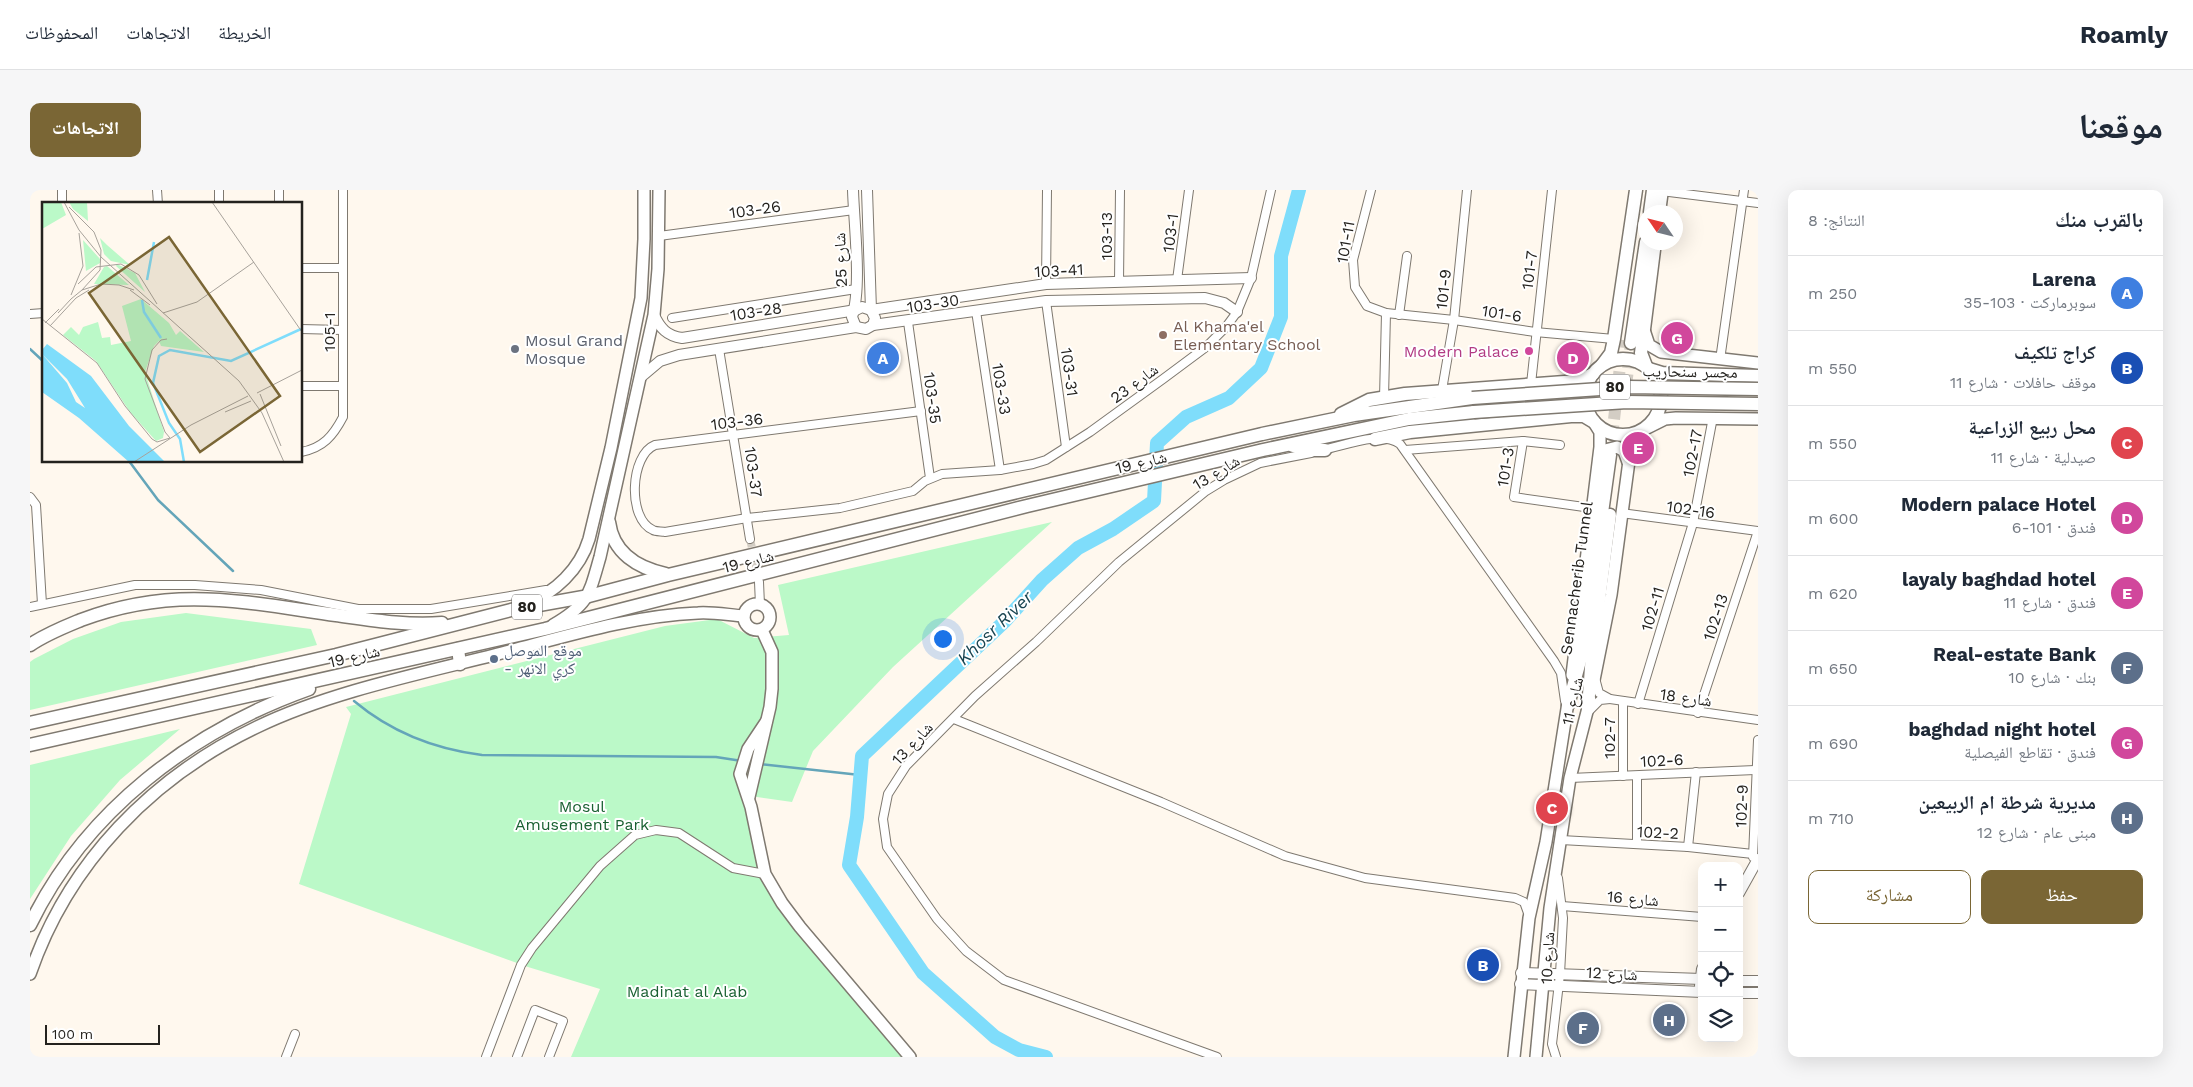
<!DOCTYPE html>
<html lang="ar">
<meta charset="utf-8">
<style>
:root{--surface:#fff;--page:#f6f6f7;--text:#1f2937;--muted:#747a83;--line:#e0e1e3;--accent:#7a6635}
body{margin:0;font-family:"Work Sans","Noto Naskh Arabic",sans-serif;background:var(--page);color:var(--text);direction:rtl}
.controls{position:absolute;right:15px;bottom:15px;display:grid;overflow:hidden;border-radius:10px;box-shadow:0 5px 20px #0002}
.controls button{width:45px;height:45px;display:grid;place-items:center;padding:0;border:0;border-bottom:1px solid var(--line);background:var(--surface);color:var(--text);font:25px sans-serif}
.compass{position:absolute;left:1608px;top:15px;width:45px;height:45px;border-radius:50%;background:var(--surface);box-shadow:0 5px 20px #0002;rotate:305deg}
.scale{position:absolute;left:15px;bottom:12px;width:115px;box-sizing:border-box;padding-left:5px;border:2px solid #24221e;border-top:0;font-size:14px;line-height:18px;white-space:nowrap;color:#24221e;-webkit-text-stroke:4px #fff;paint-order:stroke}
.you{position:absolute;left:912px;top:448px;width:18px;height:18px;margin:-12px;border:4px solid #fff;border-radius:50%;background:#1a73e8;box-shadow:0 0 0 8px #1a73e833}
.badge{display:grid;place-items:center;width:32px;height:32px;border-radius:50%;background:var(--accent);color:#fff;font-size:16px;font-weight:700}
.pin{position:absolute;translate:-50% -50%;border:2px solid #fff;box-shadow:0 1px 5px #0006}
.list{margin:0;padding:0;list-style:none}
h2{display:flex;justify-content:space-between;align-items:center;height:65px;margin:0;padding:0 20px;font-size:21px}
h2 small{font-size:16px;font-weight:400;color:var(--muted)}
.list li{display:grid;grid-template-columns:32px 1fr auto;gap:15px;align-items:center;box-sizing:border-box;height:75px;padding:0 20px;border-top:1px solid var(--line)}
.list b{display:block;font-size:19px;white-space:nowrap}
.list p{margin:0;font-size:16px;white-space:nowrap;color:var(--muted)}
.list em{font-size:16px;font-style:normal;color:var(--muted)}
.actions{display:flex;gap:10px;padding:15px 20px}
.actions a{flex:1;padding:11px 0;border:1px solid var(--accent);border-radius:10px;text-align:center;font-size:18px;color:var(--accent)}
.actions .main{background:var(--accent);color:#fff}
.icon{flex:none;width:28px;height:28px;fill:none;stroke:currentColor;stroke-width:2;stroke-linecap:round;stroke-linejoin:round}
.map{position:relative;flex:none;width:1728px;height:867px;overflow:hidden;direction:ltr;border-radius:10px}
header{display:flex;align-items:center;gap:30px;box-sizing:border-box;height:70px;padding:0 25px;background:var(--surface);border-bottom:1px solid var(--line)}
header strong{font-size:24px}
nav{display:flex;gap:28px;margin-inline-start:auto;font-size:18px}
.intro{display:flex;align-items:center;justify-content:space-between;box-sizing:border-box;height:120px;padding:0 30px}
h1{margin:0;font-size:35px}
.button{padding:12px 22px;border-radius:10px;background:var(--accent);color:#fff;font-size:18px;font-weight:700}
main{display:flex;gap:30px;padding:0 30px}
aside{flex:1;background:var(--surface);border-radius:10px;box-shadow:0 5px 20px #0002}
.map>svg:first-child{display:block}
.green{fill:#bbf9c8}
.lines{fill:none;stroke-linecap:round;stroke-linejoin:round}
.stream{stroke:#64a5b9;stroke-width:2.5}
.river{stroke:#7fddfb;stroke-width:14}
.minor-tunnel{stroke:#d3cdc4;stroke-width:8;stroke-dasharray:8 4;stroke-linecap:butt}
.primary-tunnel{stroke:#d3cdc4;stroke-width:12;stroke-dasharray:12 6;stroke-linecap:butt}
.minor-casing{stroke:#7f7970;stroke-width:10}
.tertiary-casing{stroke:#7f7970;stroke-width:12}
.secondary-casing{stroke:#7f7970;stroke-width:14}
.primary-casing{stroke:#7f7970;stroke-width:15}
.trunk-casing{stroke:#7f7970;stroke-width:15}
.minor{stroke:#fff;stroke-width:8}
.tertiary{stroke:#fff;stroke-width:10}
.secondary{stroke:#fff;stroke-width:11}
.primary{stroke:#fff;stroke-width:12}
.trunk{stroke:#fff;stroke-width:12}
.trunk-bridge-casing{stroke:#7f7970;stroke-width:15;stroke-linecap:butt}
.trunk-bridge{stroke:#fff;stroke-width:12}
.education-dot{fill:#8d6e63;stroke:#fff;stroke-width:2}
.worship-dot{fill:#6b7280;stroke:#fff;stroke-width:2}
.hotel-dot{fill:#d1479c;stroke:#fff;stroke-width:2}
.service-dot{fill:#5c6f8a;stroke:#fff;stroke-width:2}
.labels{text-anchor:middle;stroke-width:4;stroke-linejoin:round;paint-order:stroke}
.shield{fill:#fff;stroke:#666462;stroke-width:1}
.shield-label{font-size:15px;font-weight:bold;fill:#24221e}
.street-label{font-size:16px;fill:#24221e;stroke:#fff}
.education-label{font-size:16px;fill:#785e54;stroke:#fff;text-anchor:start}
.worship-label{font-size:16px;fill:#5b616d;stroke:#fff;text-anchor:start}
.hotel-label{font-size:16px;fill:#b23c85;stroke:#fff;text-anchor:end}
.service-label{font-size:16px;fill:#4e5e75;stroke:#fff;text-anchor:start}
.park-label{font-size:16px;fill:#1a6132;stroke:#fff}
.water-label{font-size:18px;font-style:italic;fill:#1a4551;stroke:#fff}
.inset-river{fill:none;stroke:#7fddfb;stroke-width:2.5}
.inset-road{fill:none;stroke:#a7a29b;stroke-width:1}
.view{fill:#7a6635;fill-opacity:0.15;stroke:#7a6635;stroke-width:2.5}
.inset-edge{fill:none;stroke:#24221e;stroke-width:2.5}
</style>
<header>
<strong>Roamly</strong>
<nav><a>الخريطة</a><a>الاتجاهات</a><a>المحفوظات</a></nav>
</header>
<div class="intro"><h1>موقعنا</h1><a class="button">الاتجاهات</a></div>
<main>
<aside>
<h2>بالقرب منك<small>النتائج: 8</small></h2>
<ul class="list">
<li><span class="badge" style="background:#3f7fe0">A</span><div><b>Larena</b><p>سوبرماركت · 103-35</p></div><em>250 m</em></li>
<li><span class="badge" style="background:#1a4fb4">B</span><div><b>كراج تلكيف</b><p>موقف حافلات · شارع 11</p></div><em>550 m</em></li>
<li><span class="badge" style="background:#e0444e">C</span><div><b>محل ربيع الزراعية</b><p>صيدلية · شارع 11</p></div><em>550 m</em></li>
<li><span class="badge" style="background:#d1479c">D</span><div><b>Modern palace Hotel</b><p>فندق · 101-6</p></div><em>600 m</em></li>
<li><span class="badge" style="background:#d1479c">E</span><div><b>layaly baghdad hotel</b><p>فندق · شارع 11</p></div><em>620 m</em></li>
<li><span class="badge" style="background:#5c6f8a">F</span><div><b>Real-estate Bank</b><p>بنك · شارع 10</p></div><em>650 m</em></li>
<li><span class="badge" style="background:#d1479c">G</span><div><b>baghdad night hotel</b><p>فندق · تقاطع الفيصلية</p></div><em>690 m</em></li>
<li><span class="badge" style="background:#5c6f8a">H</span><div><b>مديرية شرطة ام الربيعين</b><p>مبنى عام · شارع 12</p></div><em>710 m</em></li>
</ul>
<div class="actions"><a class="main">حفظ</a><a>مشاركة</a></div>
</aside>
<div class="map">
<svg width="1728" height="867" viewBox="0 0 1728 867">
<rect width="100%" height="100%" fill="#fff8ee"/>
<!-- green -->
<g class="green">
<path d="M1022,332L863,477L783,561L762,612L713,605C723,650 723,681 750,721L874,867H541L570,799L498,777L269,694L321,524L316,517L635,436L687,429L724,448L759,445L748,395Z"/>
<polygon points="156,423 281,439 287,455 0,520 0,472 4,469 43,449 91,432"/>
<polygon points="150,539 90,590 41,646 0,709 0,575"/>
</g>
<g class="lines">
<!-- stream -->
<g class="stream">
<polyline points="0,159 14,172"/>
<polyline points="99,271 128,310 203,381"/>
<path d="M324,511C361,542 404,559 452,565L686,567L712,571"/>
<polyline points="729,574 830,585"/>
</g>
<!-- river -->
<polyline class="river" points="1016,867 989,860 965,847 893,783 819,675 827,627 832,566 974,432 1012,390 1048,358 1083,339 1124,311 1127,253 1156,227 1199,208 1231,178 1251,127 1251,66 1269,0"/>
<!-- minor-tunnel -->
<polyline class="minor-tunnel" points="720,349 729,389"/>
<!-- primary-tunnel -->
<g class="primary-tunnel">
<polyline points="1596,196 1601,153"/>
<polyline points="1580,265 1593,150"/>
</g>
<defs>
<g id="minor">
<polyline points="32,0 32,14"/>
<polyline points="127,0 128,14"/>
<polyline points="189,0 189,14"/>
<polyline points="1341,0 1323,70 1325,97 1337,116 1356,123 1424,130 1505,142 1584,149"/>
<polyline points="1631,1 1728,13"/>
<polyline points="249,14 249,0"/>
<polyline points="629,46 824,20"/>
<polyline points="271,78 313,78"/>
<polyline points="1147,90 1159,0"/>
<polyline points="1089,92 1090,0"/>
<polyline points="1016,94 1017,0"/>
<polyline points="1016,111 1036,257"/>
<polyline points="946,121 970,280"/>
<polyline points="0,124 14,123"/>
<polyline points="1369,125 1377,66"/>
<polyline points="642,128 826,99"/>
<polyline points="878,132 900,288"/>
<polyline points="271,139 312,140"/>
<polyline points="689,159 720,349"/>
<polyline points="1690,170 1714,0"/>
<polyline points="1501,194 1522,0"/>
<polyline points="271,196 313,196"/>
<polyline points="1412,200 1424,130 1437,0"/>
<polyline points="1354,208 1356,123"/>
<path d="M891,221L625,255C600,265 597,329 623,340C626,342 632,341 635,342L717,328L810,318L883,301L895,291L912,284L970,280L1003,274L1016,270L1060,242L1133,189L1176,157L1196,137L1207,122L1221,88L1241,0"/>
<polyline points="1493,251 1484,307 1561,318"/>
<path d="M1292,260C1314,256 1350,240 1370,254L1524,471L1531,483L1535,511"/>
<polyline points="1375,260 1493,251 1530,255"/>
<path d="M271,262C293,258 303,246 313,227V0"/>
<polyline points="0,307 6,315 12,414"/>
<polyline points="1591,323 1728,341"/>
<polyline points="729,392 730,415"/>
<polyline points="0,417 105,395 165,395 231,400 328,419 401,419 516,400"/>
<polyline points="1565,488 1569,503 1580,509 1728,530"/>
<polyline points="1608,514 1663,333 1683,227"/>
<polyline points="1559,521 1570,510 1580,509"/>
<polyline points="1668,523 1728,341"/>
<polyline points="924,529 1131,612 1255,666 1335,688 1485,708 1494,712 1498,723"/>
<polyline points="1593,586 1593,511"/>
<polyline points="1540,588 1725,580"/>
<polyline points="1531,650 1658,657 1723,664"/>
<polyline points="1607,654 1607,586"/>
<polyline points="1658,657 1666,582"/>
<polyline points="1723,667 1728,550"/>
<polyline points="1532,716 1672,727"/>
<polyline points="256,867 265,844"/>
<polyline points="456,867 491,775 502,758 570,676 605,645 626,640 649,643 703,678 735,684"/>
<polyline points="487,867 505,820 533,831 519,867"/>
<polyline points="1187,867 974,790 936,761 907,729 857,657 853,629 858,604 876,576 945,506 1006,452 1089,372 1176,301 1194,290 1230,273 1281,263"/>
<polyline points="1526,867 1522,854 1530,784 1533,728 1528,688"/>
</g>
<g id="tertiary">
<path d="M823,0C824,35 832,97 822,127L826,137"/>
<polyline points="837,0 841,120 845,128 843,135"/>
<path d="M624,125C630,138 637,146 652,148L826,120L832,117L841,120L1016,94L1221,88"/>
<polyline points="611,187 630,171 649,165 826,137 836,139 843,135 1016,111 1175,108 1194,113 1207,122"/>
<polyline points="1709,703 1728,669"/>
<polyline points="1491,783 1672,789"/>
<polyline points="1709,791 1728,791"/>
<polyline points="1490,794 1672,802"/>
<polyline points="1670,796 1672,779"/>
<polyline points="1709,803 1728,803"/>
</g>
<g id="secondary">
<polyline points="1614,140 1619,155 1631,162 1728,173"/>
<polyline points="1617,238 1635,229 1646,228 1728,229"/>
<polyline points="1569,269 1575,260 1587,257 1594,261 1598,272"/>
<circle cx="727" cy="427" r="13"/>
<path d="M496,414C525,403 550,379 559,349L581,258L611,108L614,49V0"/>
<path d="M523,435C559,414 559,405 570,367L624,125L628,79L629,0"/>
<polyline points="1542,485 1570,257 1570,242 1565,234"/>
<polyline points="1564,490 1581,405 1601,256 1605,247 1614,240"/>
<polyline points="736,532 718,559 710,584 721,617 735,684 752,713 770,737 880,867"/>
<polyline points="719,607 740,517 742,499 742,462 732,440"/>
<path d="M0,784C38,673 122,587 227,537C297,503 388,484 464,465C531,448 598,426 668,423C683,422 699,425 714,426"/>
<polyline points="1484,867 1499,728 1516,652 1539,506"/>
<polyline points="1506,867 1520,718 1540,588 1560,510"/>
</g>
<g id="primary">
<polyline points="1620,22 1623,0"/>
<polyline points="1629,22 1632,0"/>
<polyline points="1601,153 1616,52"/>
<polyline points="1572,175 1581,163 1584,149 1606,0"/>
<polyline points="1616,176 1611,163 1625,52"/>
<polyline points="1538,515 1553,460 1580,265"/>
<polyline points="1558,518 1562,464 1580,325"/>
</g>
<g id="trunk">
<circle cx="1593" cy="207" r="38"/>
<polyline points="1619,179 1632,183 1728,186"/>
<polyline points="1311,224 1339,210 1375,204 1548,191 1563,184"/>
<polyline points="1345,249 1380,242 1541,226 1554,226 1564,232"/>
<polyline points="1263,256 1280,260 1295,260"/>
<path d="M579,332C583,363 608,378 636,384"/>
<path d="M0,455C16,444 34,437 51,430C144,395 213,412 306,425C342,430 377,436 412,433"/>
<polyline points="428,459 430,474"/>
<polyline points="0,533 306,465 481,420 559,406 638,385 1232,244 1324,225 1442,208"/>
<polyline points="0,555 515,439 997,316 1233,260 1379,229 1444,222"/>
<path d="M0,735C55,621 161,541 279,499"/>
</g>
</defs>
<!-- minor casing -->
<use href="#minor" class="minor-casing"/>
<!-- tertiary casing -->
<use href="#tertiary" class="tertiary-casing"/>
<!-- secondary casing -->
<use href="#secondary" class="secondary-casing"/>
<!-- primary casing -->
<use href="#primary" class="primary-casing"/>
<!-- trunk casing -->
<use href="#trunk" class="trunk-casing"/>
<!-- minor -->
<use href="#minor" class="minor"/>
<!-- tertiary -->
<use href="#tertiary" class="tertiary"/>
<!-- secondary -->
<use href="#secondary" class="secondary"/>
<!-- primary -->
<use href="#primary" class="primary"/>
<!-- trunk -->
<use href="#trunk" class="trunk"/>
<defs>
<g id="trunk-bridge">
<polyline points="1442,208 1599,197 1728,199"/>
<polyline points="1444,222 1597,212 1728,214"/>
</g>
</defs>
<!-- trunk-bridge casing -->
<use href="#trunk-bridge" class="trunk-bridge-casing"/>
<!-- trunk-bridge -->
<use href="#trunk-bridge" class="trunk-bridge"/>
</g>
<!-- markers -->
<circle class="education-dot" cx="1133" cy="145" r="5"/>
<circle class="worship-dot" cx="485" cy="159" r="5"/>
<circle class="hotel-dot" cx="1499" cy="161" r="5"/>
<circle class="service-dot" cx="464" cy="469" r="5"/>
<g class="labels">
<!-- shield labels -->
<g class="shield">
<rect x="1570" y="184.5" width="30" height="25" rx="4"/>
<rect x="482" y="404.5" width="30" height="25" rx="4"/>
</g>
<g class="shield-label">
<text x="1585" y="202">80</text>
<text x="497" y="422">80</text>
</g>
<!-- street labels -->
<g class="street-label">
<text transform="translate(725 19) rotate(-8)" y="6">103-26</text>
<text transform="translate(1140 43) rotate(-83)" y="6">103-1</text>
<text transform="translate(1076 46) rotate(-90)" y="6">103-13</text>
<text transform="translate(1315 52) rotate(-80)" y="6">101-11</text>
<text transform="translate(810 70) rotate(-92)" y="6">شارع 25</text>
<text transform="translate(1029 80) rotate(-3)" y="6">103-41</text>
<text transform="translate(1499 80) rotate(-83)" y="6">101-7</text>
<text transform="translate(1413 99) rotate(-84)" y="6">101-9</text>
<text transform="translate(903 113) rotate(-9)" y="6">103-30</text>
<text transform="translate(726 121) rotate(-9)" y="6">103-28</text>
<text transform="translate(1472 123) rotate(9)" y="6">101-6</text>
<text transform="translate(299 142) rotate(-90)" y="6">105-1</text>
<text transform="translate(1660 181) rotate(1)" y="6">مجسر سنحاريب</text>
<text transform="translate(1040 182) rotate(82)" y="6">103-31</text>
<text transform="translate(1104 193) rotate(-36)" y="6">شارع 23</text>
<text transform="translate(972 199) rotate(81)" y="6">103-33</text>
<text transform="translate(903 208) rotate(82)" y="6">103-35</text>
<text transform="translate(707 231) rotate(-7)" y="6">103-36</text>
<text transform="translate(1662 263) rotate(-79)" y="6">102-17</text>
<text transform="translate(1111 272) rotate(-13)" y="6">شارع 19</text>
<text transform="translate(1475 277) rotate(-81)" y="6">101-3</text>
<text transform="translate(724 282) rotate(82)" y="6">103-37</text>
<text transform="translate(1186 282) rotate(-31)" y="6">شارع 13</text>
<text transform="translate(1661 319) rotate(8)" y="6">102-16</text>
<text transform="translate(718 371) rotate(-14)" y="6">شارع 19</text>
<text transform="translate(1546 388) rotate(-82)" y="6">Sennacherib Tunnel</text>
<text transform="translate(1622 419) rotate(-73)" y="6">102-11</text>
<text transform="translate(1685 427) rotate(-72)" y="6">102-13</text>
<text transform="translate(324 466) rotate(-13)" y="6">شارع 19</text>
<text transform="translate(1656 507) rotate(8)" y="6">شارع 18</text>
<text transform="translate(1542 511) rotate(-77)" y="6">شارع 11</text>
<text transform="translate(1579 548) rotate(-90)" y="6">102-7</text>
<text transform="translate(882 553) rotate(-47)" y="6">شارع 13</text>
<text transform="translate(1632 570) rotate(-3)" y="6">102-6</text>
<text transform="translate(1711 616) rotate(-88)" y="6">102-9</text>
<text transform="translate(1628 642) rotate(3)" y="6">102-2</text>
<text transform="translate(1603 708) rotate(5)" y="6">شارع 16</text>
<text transform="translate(1517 768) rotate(-87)" y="6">شارع 10</text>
<text transform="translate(1582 783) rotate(3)" y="6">شارع 12</text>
</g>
<!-- education labels -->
<g class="education-label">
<text x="1143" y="142">Al Khama'el<tspan x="1143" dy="18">Elementary School</tspan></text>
</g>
<!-- worship labels -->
<g class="worship-label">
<text x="495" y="156">Mosul Grand<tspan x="495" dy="18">Mosque</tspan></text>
</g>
<!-- hotel labels -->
<g class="hotel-label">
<text x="1489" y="167">Modern Palace</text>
</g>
<!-- service labels -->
<g class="service-label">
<text x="474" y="466">موقع الموصل<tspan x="474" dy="18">- كري الانهر</tspan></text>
</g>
<!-- park labels -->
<g class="park-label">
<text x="552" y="622">Mosul<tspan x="552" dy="18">Amusement Park</tspan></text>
<text x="657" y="807">Madinat al Alab</text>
</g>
<!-- water labels -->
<g class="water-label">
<text transform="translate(965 438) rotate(-44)" y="6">Khosr River</text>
</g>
</g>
<!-- overview -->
<g transform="translate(12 12)">
<rect width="260" height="260" fill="#fff8ee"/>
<path d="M0,0H19L24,13L0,27ZM27,0H45L46,19L31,7ZM58,36L65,43L88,63L69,59L62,52ZM41,38L58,57V61L44,69ZM75,62L93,71L103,90L74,64ZM65,64L87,83L52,82L62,65ZM99,97L127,121L134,133L138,129L162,150L119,144L117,139L112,144L103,170L122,230L121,236L114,239L88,210L54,159L21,133L29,125L37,133L41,125L56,120L60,136L68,135L69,143L89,139L80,104Z" fill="#bbf9c8"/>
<path d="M5,142L49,174L87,224L123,260H87L37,216L0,190V148Z" fill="#7fddfb"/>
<path d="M0,152L25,177L43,206L34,200L25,181Z" fill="#fff8ee"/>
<path class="inset-river" d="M105,78L112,40M100,98L102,110L119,136M142,260L138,237L127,221L111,181L117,154L128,148L189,159L259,127"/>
<path class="inset-road" d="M22,0L37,28L59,55L197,179L220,211L242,260M170,0L260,130M27,5L52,30L59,48L58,68L40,88M36,82L54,65L79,62L97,73L115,102M88,88L108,103M29,93L41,64L37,31M29,97L40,88L59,82L77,83L92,88M16,111L29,97M121,111L155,100L212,60M0,117L55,161L83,204L110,237L115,240L128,236M3,121L17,107M8,124L34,96L47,88M125,137L119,138L110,148L103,177L123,230L128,236M215,191L260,168M218,192L239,244M183,210L209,199M92,260L149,223L206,194"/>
<path class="view" d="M127,35L238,194L158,250L47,91Z"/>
<rect width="260" height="260" class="inset-edge"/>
</g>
</svg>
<div class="controls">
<button>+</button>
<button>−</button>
<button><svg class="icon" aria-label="locate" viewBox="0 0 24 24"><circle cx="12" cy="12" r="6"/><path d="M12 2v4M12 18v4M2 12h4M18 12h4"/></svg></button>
<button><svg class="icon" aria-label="layers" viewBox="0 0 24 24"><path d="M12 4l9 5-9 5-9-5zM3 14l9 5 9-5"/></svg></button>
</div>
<svg class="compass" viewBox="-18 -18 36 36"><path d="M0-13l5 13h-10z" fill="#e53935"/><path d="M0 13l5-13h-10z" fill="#747a83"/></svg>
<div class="scale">100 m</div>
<div class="you"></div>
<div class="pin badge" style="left:853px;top:168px;background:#3f7fe0">A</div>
<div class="pin badge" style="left:1453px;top:775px;background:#1a4fb4">B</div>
<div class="pin badge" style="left:1522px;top:618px;background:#e0444e">C</div>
<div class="pin badge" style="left:1543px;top:168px;background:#d1479c">D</div>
<div class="pin badge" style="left:1608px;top:258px;background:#d1479c">E</div>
<div class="pin badge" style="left:1553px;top:838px;background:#5c6f8a">F</div>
<div class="pin badge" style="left:1647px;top:148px;background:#d1479c">G</div>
<div class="pin badge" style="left:1639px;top:830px;background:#5c6f8a">H</div>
</div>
</main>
